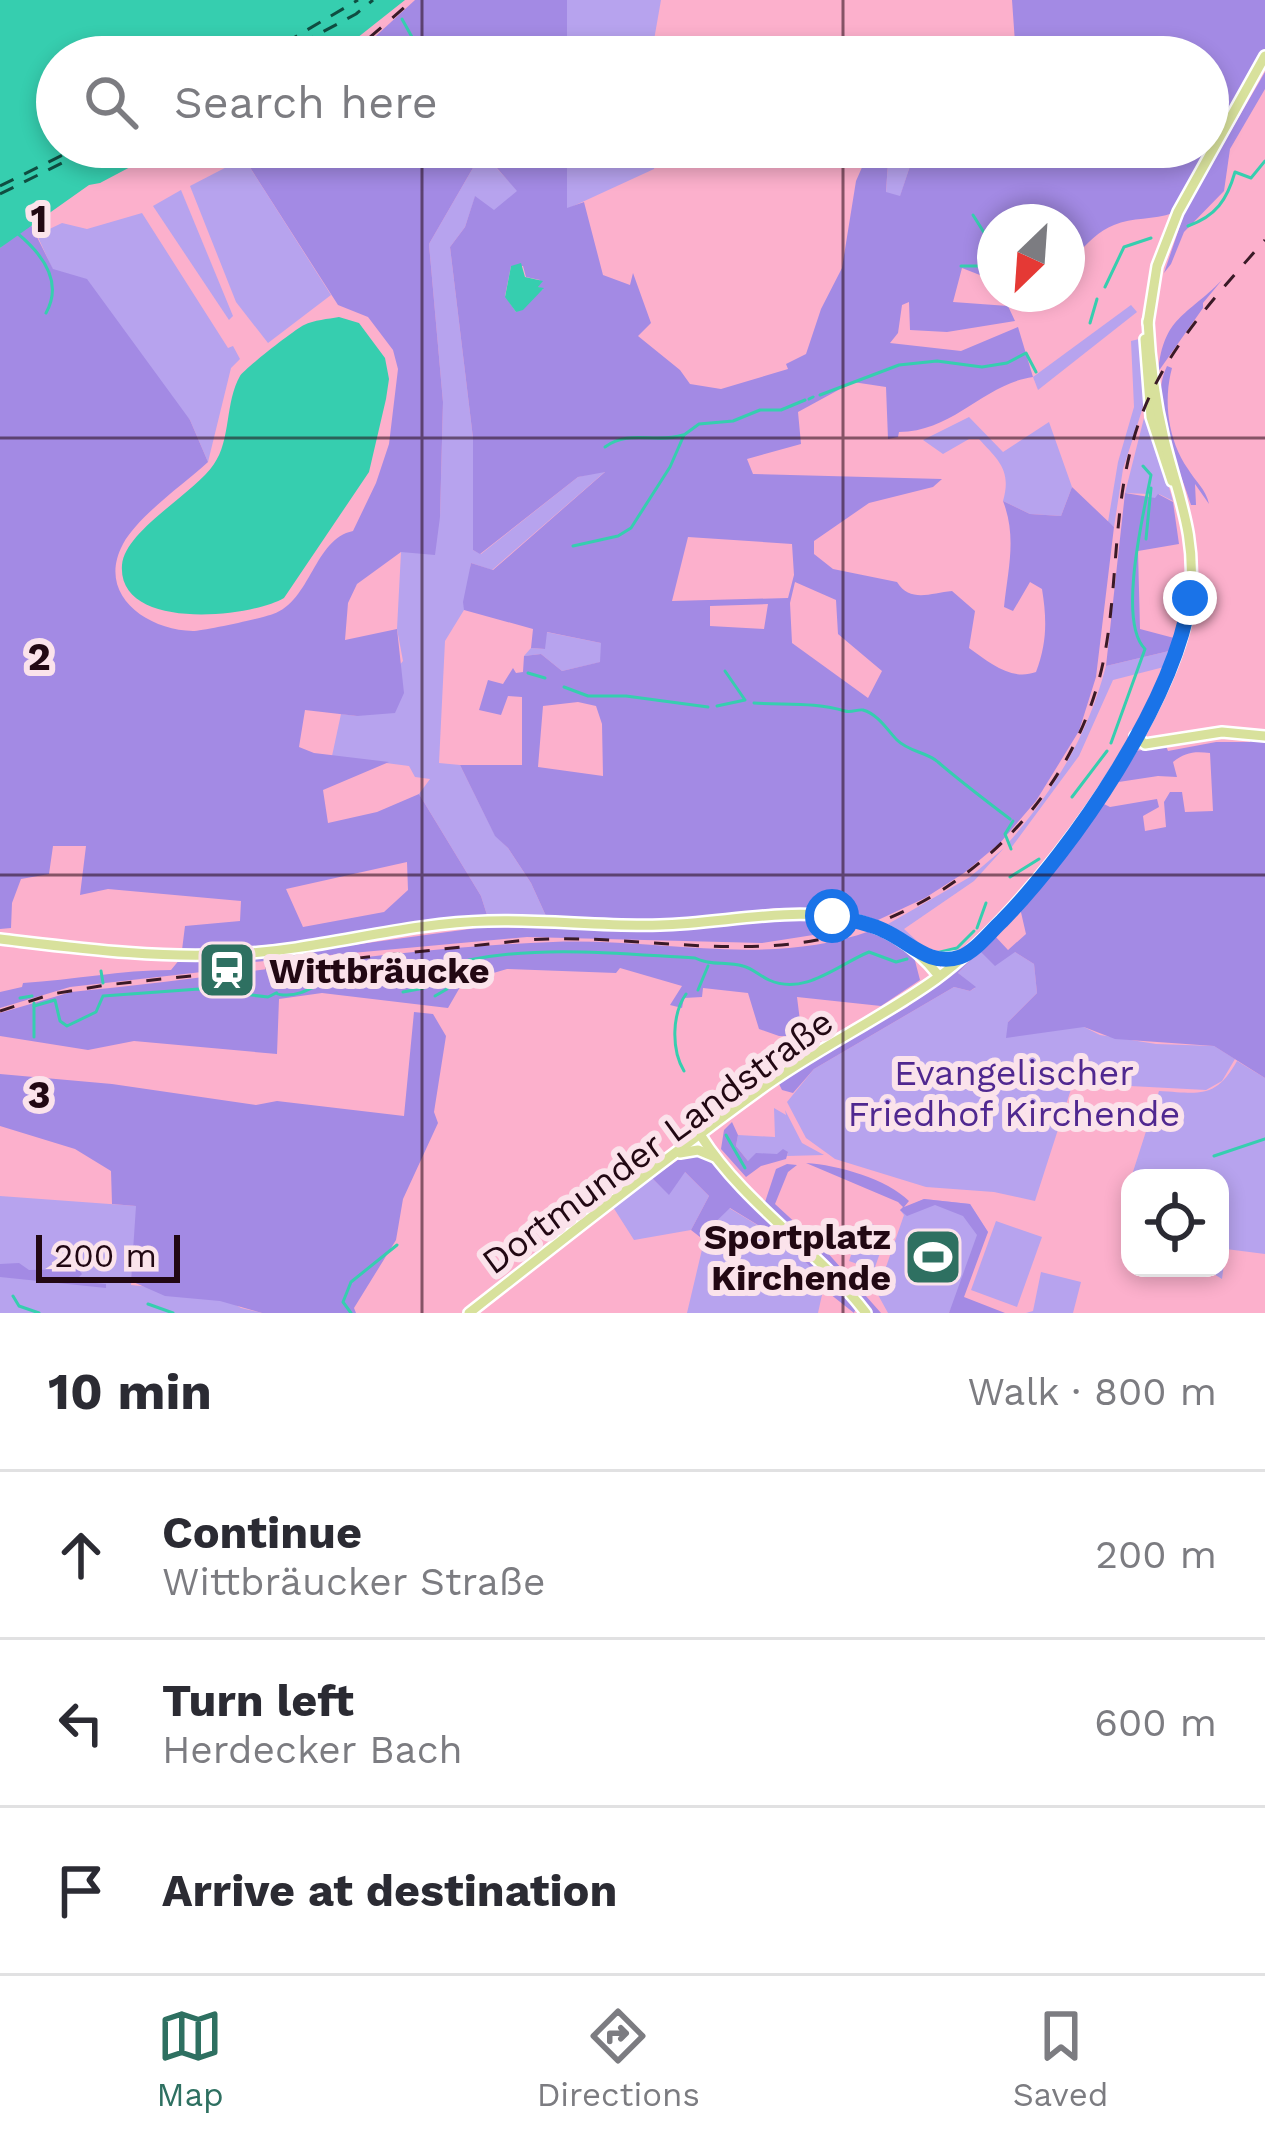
<!DOCTYPE html>
<meta charset="utf-8">
<style>
:root{--surface:#fff;--page:#f7f7f7;--text:#2b2b33;--muted:#7c7c81;--line:#e1e1e2;--accent:#2e7061}
body{margin:0;font-family:"Work Sans",sans-serif;background:var(--page);color:var(--text)}
.controls{position:absolute;right:36px;bottom:36px;display:grid;overflow:hidden;border-radius:24px;box-shadow:0 6px 18px #0003}
.controls button{width:108px;height:108px;display:grid;place-items:center;padding:0;border:0;border-bottom:3px solid var(--line);background:var(--surface);color:var(--text);font:60px sans-serif}
.compass{position:absolute;left:977px;top:204px;width:108px;height:108px;border-radius:50%;background:var(--surface);box-shadow:0 6px 18px #0003;rotate:205deg}
.scale{position:absolute;left:36px;bottom:30px;width:144px;box-sizing:border-box;padding-left:12px;border:6px solid #220813;border-top:0;font-size:33px;line-height:42px;white-space:nowrap;color:#220813;-webkit-text-stroke:9px #fbe3eb;paint-order:stroke}
.stop{position:absolute;width:36px;height:36px;margin:-27px;border:9px solid #1a73e8;border-radius:50%;background:#fff}
.stop.end{background:#1a73e8;border-color:#fff;box-shadow:0 3px 12px #0008}
.list{margin:0;padding:0;list-style:none}
h2{display:flex;justify-content:space-between;align-items:center;height:156px;margin:0;padding:0 48px;font-size:51px}
h2 small{font-size:39px;font-weight:400;color:var(--muted)}
.list li{display:grid;grid-template-columns:78px 1fr auto;gap:36px;align-items:center;box-sizing:border-box;height:168px;padding:0 48px;border-top:3px solid var(--line)}
.list b{display:block;font-size:45px;white-space:nowrap}
.list p{margin:0;font-size:39px;white-space:nowrap;color:var(--muted)}
.list em{font-size:39px;font-style:normal;color:var(--muted)}
.icon{flex:none;width:66px;height:66px;fill:none;stroke:currentColor;stroke-width:2;stroke-linecap:round;stroke-linejoin:round}
.map{position:relative;flex:none;width:1265px;height:1313px;overflow:hidden}
.search{position:absolute;background:var(--surface);box-shadow:0 6px 18px #0003;left:36px;right:36px;top:36px;height:132px;display:flex;align-items:center;gap:30px;box-sizing:border-box;padding:0 42px;border-radius:66px;color:var(--muted);font-size:45px}
.sheet{height:660px;background:var(--surface)}
nav{display:flex;justify-content:space-around;align-items:center;box-sizing:border-box;height:168px;border-top:3px solid var(--line);background:var(--surface);font-size:33px;color:var(--muted)}
nav a{display:grid;justify-items:center;gap:6px}
nav .on{color:var(--accent)}
.map>svg:first-child{display:block}
.green{fill:#b7a3ee}
.forest{fill:#a38ae4;fill-rule:evenodd}
.water{fill:#36ceaf}
.lines{fill:none;stroke-linecap:round;stroke-linejoin:round}
.stream{stroke:#36ceaf;stroke-width:3}
.ferry{stroke:#0f4d41;stroke-width:3;stroke-dasharray:15 12;stroke-linecap:butt}
.major-casing{stroke:#fff;stroke-width:14}
.major{stroke:#d8e19c;stroke-width:9}
.rail{stroke:#3a1a27;stroke-width:3;stroke-dasharray:15 15;stroke-linecap:butt}
.route{stroke:#1a73e8;stroke-width:15}
.grid{fill:none;stroke:#220813;stroke-width:3;stroke-opacity:0.55}
.labels{text-anchor:middle;stroke-width:12;stroke-linejoin:round;paint-order:stroke}
.poi-label{font-size:36px;font-weight:bold;fill:#220813;stroke:#fbe3eb;text-anchor:start}
.park-label{font-size:36px;fill:#502890;stroke:#fbe3eb}
.street-label{font-size:36px;fill:#220813;stroke:#fbe3eb}
.grid-label{font-size:39px;text-anchor:middle;font-weight:bold;fill:#220813;stroke:#fbe3eb;stroke-width:12;stroke-linejoin:round;paint-order:stroke}
</style>
<div class="map">
<svg width="1265" height="1313" viewBox="0 0 1265 1313">
<rect width="100%" height="100%" fill="#fcb0cc"/>
<!-- green -->
<g class="green">
<polygon points="567,0 661,0 651,57 567,57"/>
<polygon points="485,147 494,147 489,160 518,191 494,211 475,197 465,227 450,247 473,438 473,550 481,554 578,477 607,470 492,570 471,563 464,610 445,641 439,763 460,765 495,835 508,848 531,883 546,916 487,915 481,896 419,794 430,779 415,777 409,766 332,756 341,714 357,716 403,661 397,629 401,552 440,517 443,402 429,244"/>
<polygon points="567,147 658,147 654,169 567,209"/>
<polygon points="871,147 912,147 910,166 900,197 886,193 888,162 867,156"/>
<polygon points="244,158 331,295 268,343 236,302 190,186"/>
<polygon points="181,190 233,316 229,320 153,206"/>
<polygon points="142,213 228,348 233,346 240,359 231,368 208,462 190,420 53,270 37,235 62,223 87,229"/>
<polygon points="1131,305 1137,312 1038,390 1033,377"/>
<polygon points="1139,339 1144,404 1123,469 1114,527 1108,522 1118,462 1134,407 1131,341"/>
<polygon points="1146,410 1173,501 1159,494 1154,522 1149,494 1125,493"/>
<path d="M969,417L1003,452L1049,422L1072,487L1061,516L1030,514L1003,501C1012,470 998,460 979,439H969L943,454L923,440Z"/>
<polygon points="546,632 601,643 601,662 562,671 541,654 524,656 531,648 544,649"/>
<path d="M1169,651L1164,667L1113,680L1079,756L1011,848L1009,842C1055,789 1088,735 1106,666Z"/>
<polygon points="1004,848 974,881 904,929 918,942 888,924 970,877"/>
<polygon points="980,951 1015,952 1034,964 1037,993 1008,1022 1084,1027 1100,1035 1156,1044 1214,1046 1235,1059 1222,1081 1206,1090 1073,1083 1035,1201 994,1192 926,1187 835,1159 806,1138 787,1102 814,1069 954,987 970,991 975,988 958,973"/>
<path d="M1237,1061L1265,1078V1254L1226,1249L1222,1279L1204,1268H1220V1178H1131L1159,1091C1199,1093 1215,1100 1237,1061Z"/>
<polygon points="774,1108 786,1115 785,1110 802,1143 824,1155 787,1156 788,1152 748,1161 736,1146 738,1135 775,1137"/>
<polygon points="684,1171 709,1196 691,1230 634,1240 613,1207 652,1178 669,1194"/>
<polygon points="0,1196 137,1206 131,1285 217,1294 241,1308 262,1313 0,1313"/>
<polygon points="924,1199 970,1204 988,1232 949,1313 888,1313 877,1293 904,1215 900,1210"/>
<polygon points="729,1208 784,1241 825,1281 818,1313 687,1313 704,1241 700,1237"/>
<polygon points="863,1221 888,1230 874,1270 849,1261"/>
<polygon points="996,1221 1042,1237 1017,1307 971,1290"/>
<polygon points="1041,1272 1081,1282 1073,1313 1026,1313 1033,1311"/>
</g>
<!-- forest -->
<g class="forest">
<polygon points="415,0 567,0 567,57 353,57"/>
<path d="M1012,0H1265V50L1245,94L1173,213C1154,220 1132,217 1114,225C1095,232 1081,251 1067,265V222H995V264L989,261L995,266V281L962,268L953,302L1008,306L1015,321L947,332L910,330L909,302L902,305L898,333L890,343L961,351L1018,327L1033,377C983,384 955,431 899,432L898,437L888,439L886,387L853,382L798,412L801,444L747,459L753,474L942,479L933,487L869,503L814,541V554L833,569L897,582C910,603 931,593 952,591L975,611L969,648C990,663 1011,681 1036,672C1047,643 1047,620 1042,589L1030,582L1013,611L1004,607C1008,569 1017,537 1003,501L1030,514L1061,516L1072,487L1114,527L1096,677L1079,731L1036,801L1000,843L964,873L925,898L878,920L820,909L778,908L687,918L624,920L546,916L531,883L508,848L495,836L460,765H522V697L508,696L501,715L479,710L488,680L503,684L513,668L516,673L523,672L524,656L541,654L562,671L600,662L601,643L547,632L545,649L531,648L533,629L464,610L463,602L471,563L493,570L605,472L578,477L480,554L473,550V438L450,247L465,227L475,196L494,210L517,191L489,159L494,147H567V208L584,202L603,275L630,285L633,273L651,323L638,336L680,370L690,384L721,389L788,369L786,364L806,354L821,309L842,268L856,181L867,156L888,162L886,192L900,196L910,166L912,147H1208V57H1016ZM511,266H523L526,277L540,280L538,287L543,289L516,312L505,296ZM688,537L792,544L794,575L788,598L672,601ZM795,582L836,600L838,634L882,671L868,698L792,643L790,603ZM768,604L764,629L710,626V606ZM578,702L596,706L602,724L603,776L538,767L543,706Z"/>
<polygon points="1265,72 1265,89 1230,149 1224,191 1184,232 1171,264 1164,273 1186,208"/>
<path d="M273,147H485L429,244L443,402L440,517L435,555L401,552L357,584L348,603L345,640L397,629L404,693L395,713L357,716L305,710L299,747L314,753L389,762L323,790L328,823L377,812L419,794L481,896L487,915C385,925 284,950 182,950L185,926L240,921L241,901L108,889L80,895L86,846H53L49,874L21,879L12,903L11,928L0,929V248L30,223L53,269L87,279L190,420L208,462C184,484 138,516 123,544C96,594 146,630 193,631C203,631 263,618 273,614C311,601 314,539 353,531L376,483L389,444L398,369L393,350L368,317L338,305L244,158ZM407,862L408,890L384,912L303,927L286,889Z"/>
<path d="M1222,280L1203,303V308L1158,372C1164,316 1186,317 1222,280Z"/>
<path d="M1167,366L1172,368C1163,401 1168,440 1188,469C1195,481 1206,489 1209,504L1195,484L1196,505H1191C1179,464 1147,407 1167,366Z"/>
<polygon points="1125,493 1155,498 1158,494 1173,502 1179,544 1138,551 1140,629 1174,638 1169,651 1106,666"/>
<path d="M1252,737L1265,741V1078L1214,1046L1115,1039L1084,1027L1006,1038L1008,1022L1037,993L1034,964L1015,952L995,966L980,951L958,973L976,987L970,991L954,987L814,1069L793,1093L782,1090L779,1084L824,1053L907,1007L994,935L1008,950L1026,934L1020,908L1061,860L1100,802L1110,807L1157,799L1159,807L1143,816L1145,831L1166,827L1164,802L1170,792H1182L1185,812L1213,811L1210,753C1195,751 1185,752 1173,762L1177,777L1158,776L1112,783L1130,752L1166,746L1168,751L1216,742H1250Z"/>
<path d="M773,919L824,921L858,928L762,943L527,937L222,965L202,972L70,987L0,1008V992L22,987L23,983C73,980 121,970 171,970L180,959L265,957L484,927L675,931Z"/>
<path d="M870,931L913,953L920,980L881,1006L797,997L802,1037L779,1036L759,1029L748,993L703,988L702,997L684,998L682,1008L670,1005L682,986L620,968L616,973L507,969L463,982L448,1008L322,993L279,999L277,1054L134,1041L88,1050L0,1036V1013L71,992C231,977 392,948 553,942C660,938 766,968 870,931Z"/>
<polygon points="414,1012 433,1014 446,1036 434,1112 438,1123 403,1199 396,1240 354,1308 356,1313 262,1313 220,1301 165,1296 131,1281 136,1206 112,1204 111,1171 75,1149 0,1126 0,1074 112,1084 256,1105 277,1101 404,1116"/>
<polygon points="732,1122 738,1135 736,1146 748,1161 756,1153 777,1154 783,1149 788,1152 786,1159 761,1166 746,1177 721,1149 724,1130"/>
<polygon points="694,1155 707,1158 824,1270 856,1308 854,1313 825,1290 825,1281 784,1241 730,1208 700,1237 691,1230 709,1196 685,1172 669,1195 652,1178 682,1157"/>
<path d="M806,1163C838,1165 887,1179 909,1201L904,1207L924,1199L970,1204L988,1232L964,1297L1005,1313H949L977,1235L963,1216L935,1205L907,1216L900,1210L903,1207L898,1202Z"/>
<polygon points="787,1164 797,1165 788,1172 775,1204 826,1251 881,1313 871,1313 828,1261 765,1202 776,1169"/>
<polygon points="19,1263 29,1270 78,1269 82,1274 75,1281 106,1284 106,1288 0,1277 0,1264"/>
</g>
<!-- water -->
<g class="water">
<polygon points="0,0 405,0 333,57 57,57 57,147 168,147 100,183 89,185 0,248"/>
<polygon points="521,263 525,277 543,281 538,287 544,288 523,310 516,312 505,297 511,266"/>
<path d="M339,317L359,323L385,358L389,379L386,399L369,472L284,598C250,618 117,632 122,565C125,530 194,494 214,464C231,440 225,402 240,376C243,370 294,330 304,325C314,320 328,319 339,317Z"/>
</g>
<g class="lines">
<!-- stream -->
<g class="stream">
<polyline points="402,19 423,57"/>
<polyline points="973,215 995,250"/>
<path d="M1188,226C1216,216 1227,200 1235,172L1251,178L1265,161"/>
<path d="M17,233C40,252 64,281 46,313"/>
<polyline points="961,266 987,266"/>
<polyline points="1105,287 1124,247 1151,238"/>
<polyline points="1046,297 1055,302"/>
<polyline points="1090,323 1097,299"/>
<polyline points="820,395 899,365 937,361 982,367 1007,363 1026,353 1036,372"/>
<polyline points="809,399 813,397"/>
<path d="M605,447C629,429 656,444 683,435"/>
<polyline points="1146,539 1151,488"/>
<polyline points="573,546 618,536 631,528 670,467 684,435 699,424 733,421 760,410 781,410 805,400"/>
<polyline points="528,673 545,678"/>
<polyline points="564,687 588,696 626,696 708,707"/>
<path d="M754,703C786,705 816,702 845,711C851,713 858,709 863,710C878,714 888,731 897,740C909,752 927,752 938,762C960,781 985,800 1010,819"/>
<polyline points="717,706 745,700 725,671"/>
<path d="M1111,743L1145,649C1117,622 1144,511 1151,475L1143,466"/>
<polyline points="1072,797 1107,751"/>
<polyline points="1011,849 1005,834 1013,821"/>
<polyline points="1010,877 1039,859"/>
<polyline points="977,928 986,903"/>
<polyline points="936,953 957,948 974,931"/>
<polyline points="101,971 103,983"/>
<polyline points="698,990 708,966"/>
<polyline points="403,992 424,988"/>
<polyline points="435,996 447,989"/>
<polyline points="20,998 32,996"/>
<polyline points="34,1003 34,1037"/>
<path d="M34,1006L55,1000L60,1021L67,1026L96,1012L103,996L199,989L268,997C285,989 268,995 287,995C305,995 316,983 333,980L439,979C452,975 456,963 469,960C542,945 622,954 695,958C711,966 726,961 743,966C752,968 760,976 769,980C805,996 837,965 869,952L896,962L907,959"/>
<path d="M684,1071C671,1049 672,1014 686,994"/>
<polyline points="726,1135 745,1168"/>
<polyline points="1214,1156 1265,1139"/>
<polyline points="13,1296 19,1306 39,1313"/>
<polyline points="148,1304 173,1313"/>
<polyline points="351,1313 343,1302 351,1282 397,1245"/>
</g>
<!-- ferry -->
<g class="ferry">
<polyline points="261,57 358,0"/>
<polyline points="276,57 356,14 373,0"/>
<polyline points="0,186 79,147"/>
<polyline points="0,194 94,147"/>
</g>
<defs>
<g id="major">
<polyline points="1148,323 1157,266 1178,212 1265,56"/>
<polyline points="1145,339 1151,417 1172,481"/>
<polyline points="1135,736 1145,744 1222,732 1265,736"/>
<path d="M0,939C77,948 158,959 236,954C320,950 403,923 488,921C545,919 603,927 660,925C761,922 866,883 939,976"/>
<polyline points="923,954 940,959 959,957"/>
<path d="M701,1136C744,1204 817,1249 866,1313"/>
<polyline points="680,1153 698,1150 715,1157"/>
<path d="M469,1313C565,1238 660,1162 758,1091C815,1049 879,1020 936,979C1028,912 1177,714 1190,599C1197,535 1178,497 1164,439C1155,401 1150,360 1148,321"/>
</g>
</defs>
<!-- major casing -->
<use href="#major" class="major-casing"/>
<!-- major -->
<use href="#major" class="major"/>
<!-- rail -->
<g class="rail">
<polyline points="347,57 413,0"/>
<polyline points="215,147 215,149"/>
<path d="M0,1011L52,994L106,985L527,940C623,933 722,958 817,940C958,913 1076,799 1104,658C1119,581 1112,501 1138,425C1163,352 1215,297 1265,240"/>
</g>
</g>
<g class="lines">
<!-- route -->
<path class="route" d="M832,916C851,920 869,923 885,931C911,943 930,967 960,957C975,952 990,932 1002,921C1075,846 1173,703 1190,598"/>
</g>
<!-- grid -->
<path class="grid" d="M422,0V57M843,0V57M422,147V1313M843,147V1313M0,438H1265M0,875H1265"/>
<!-- icons -->
<defs>
<symbol id="station-square" viewBox="-11 -11 22 22"><rect x="-9" y="-9" width="18" height="18" rx="4" fill="#2e7061" stroke="#fbe3eb"/><path d="M-3-6H3Q5-6 5-4V2Q5 4 3 4L4.5 6H3L1.5 4h-3L-3 6H-4.5L-3 4Q-5 4-5 2V-4Q-5-6-3-6ZM-3.5-4v3h7v-3ZM-3.5 1v1.5H-2V1ZM2 1v1.5H3.5V1Z" fill="#fff"/></symbol>
<symbol id="stadium-square" viewBox="-11 -11 22 22"><rect x="-9" y="-9" width="18" height="18" rx="4" fill="#2e7061" stroke="#fbe3eb"/><path d="M0-5a6.5 5 0 1 0 0 10a6.5 5 0 1 0 0-10ZM-3.5-1.8h7v3.6h-7Z" fill="#fff"/></symbol>
</defs>
<g fill-rule="evenodd">
<use href="#station-square" x="194" y="937" width="66" height="66"/>
<use href="#stadium-square" x="900" y="1224" width="66" height="66"/>
</g>
<g class="labels">
<!-- poi labels -->
<g class="poi-label">
<text x="269" y="983">Wittbräucke</text>
<text x="891" y="1249" text-anchor="end">Sportplatz<tspan x="891" dy="41">Kirchende</tspan></text>
</g>
<!-- park labels -->
<g class="park-label">
<text x="1014" y="1085">Evangelischer<tspan x="1014" dy="41">Friedhof Kirchende</tspan></text>
</g>
<!-- street labels -->
<g class="street-label">
<text transform="translate(657 1141) rotate(-36)" y="13">Dortmunder Landstraße</text>
</g>
</g>
<g class="grid-label">
<text x="39" y="232">1</text>
<text x="39" y="670">2</text>
<text x="39" y="1108">3</text>
</g>
</svg>
<div class="controls">
<button><svg class="icon" aria-label="locate" viewBox="0 0 24 24"><circle cx="12" cy="12" r="6"/><path d="M12 2v4M12 18v4M2 12h4M18 12h4"/></svg></button>
</div>
<svg class="compass" viewBox="-18 -18 36 36"><path d="M0-13l5 13h-10z" fill="#e53935"/><path d="M0 13l5-13h-10z" fill="#7c7c81"/></svg>
<div class="scale">200 m</div>
<div class="stop" style="left:832px;top:916px"></div>
<div class="stop end" style="left:1190px;top:598px"></div>
<div class="search"><svg class="icon" aria-label="search" viewBox="0 0 24 24"><circle cx="10" cy="10" r="6"/><path d="M15 15l6 6"/></svg>Search here</div>
</div>
<section class="sheet">
<h2>10 min<small>Walk · 800 m</small></h2>
<ul class="list">
<li><svg class="icon" aria-label="ahead" viewBox="0 0 24 24"><path d="M12 20V5M6 11l6-6 6 6"/></svg><div><b>Continue</b><p>Wittbräucker Straße</p></div><em>200 m</em></li>
<li><svg class="icon" aria-label="left" viewBox="0 0 24 24"><path d="M17 20v-9H6M10 6l-5 5 5 5"/></svg><div><b>Turn left</b><p>Herdecker Bach</p></div><em>600 m</em></li>
<li><svg class="icon" aria-label="arrive" viewBox="0 0 24 24"><path d="M6 21V4h12l-3 4 3 4H6"/></svg><div><b>Arrive at destination</b></div></li>
</ul>
</section>
<nav>
<a class="on"><svg class="icon" aria-label="map" viewBox="0 0 24 24"><path d="M3 6l6-2 6 2 6-2v14l-6 2-6-2-6 2zM9 4v14M15 6v14"/></svg>Map</a>
<a><svg class="icon" aria-label="directions" viewBox="0 0 24 24"><path d="M12 3l9 9-9 9-9-9zM9 14v-3h6M13 9l2 2-2 2"/></svg>Directions</a>
<a><svg class="icon" aria-label="saved" viewBox="0 0 24 24"><path d="M7 4h10v16l-5-4-5 4z"/></svg>Saved</a>
</nav>
